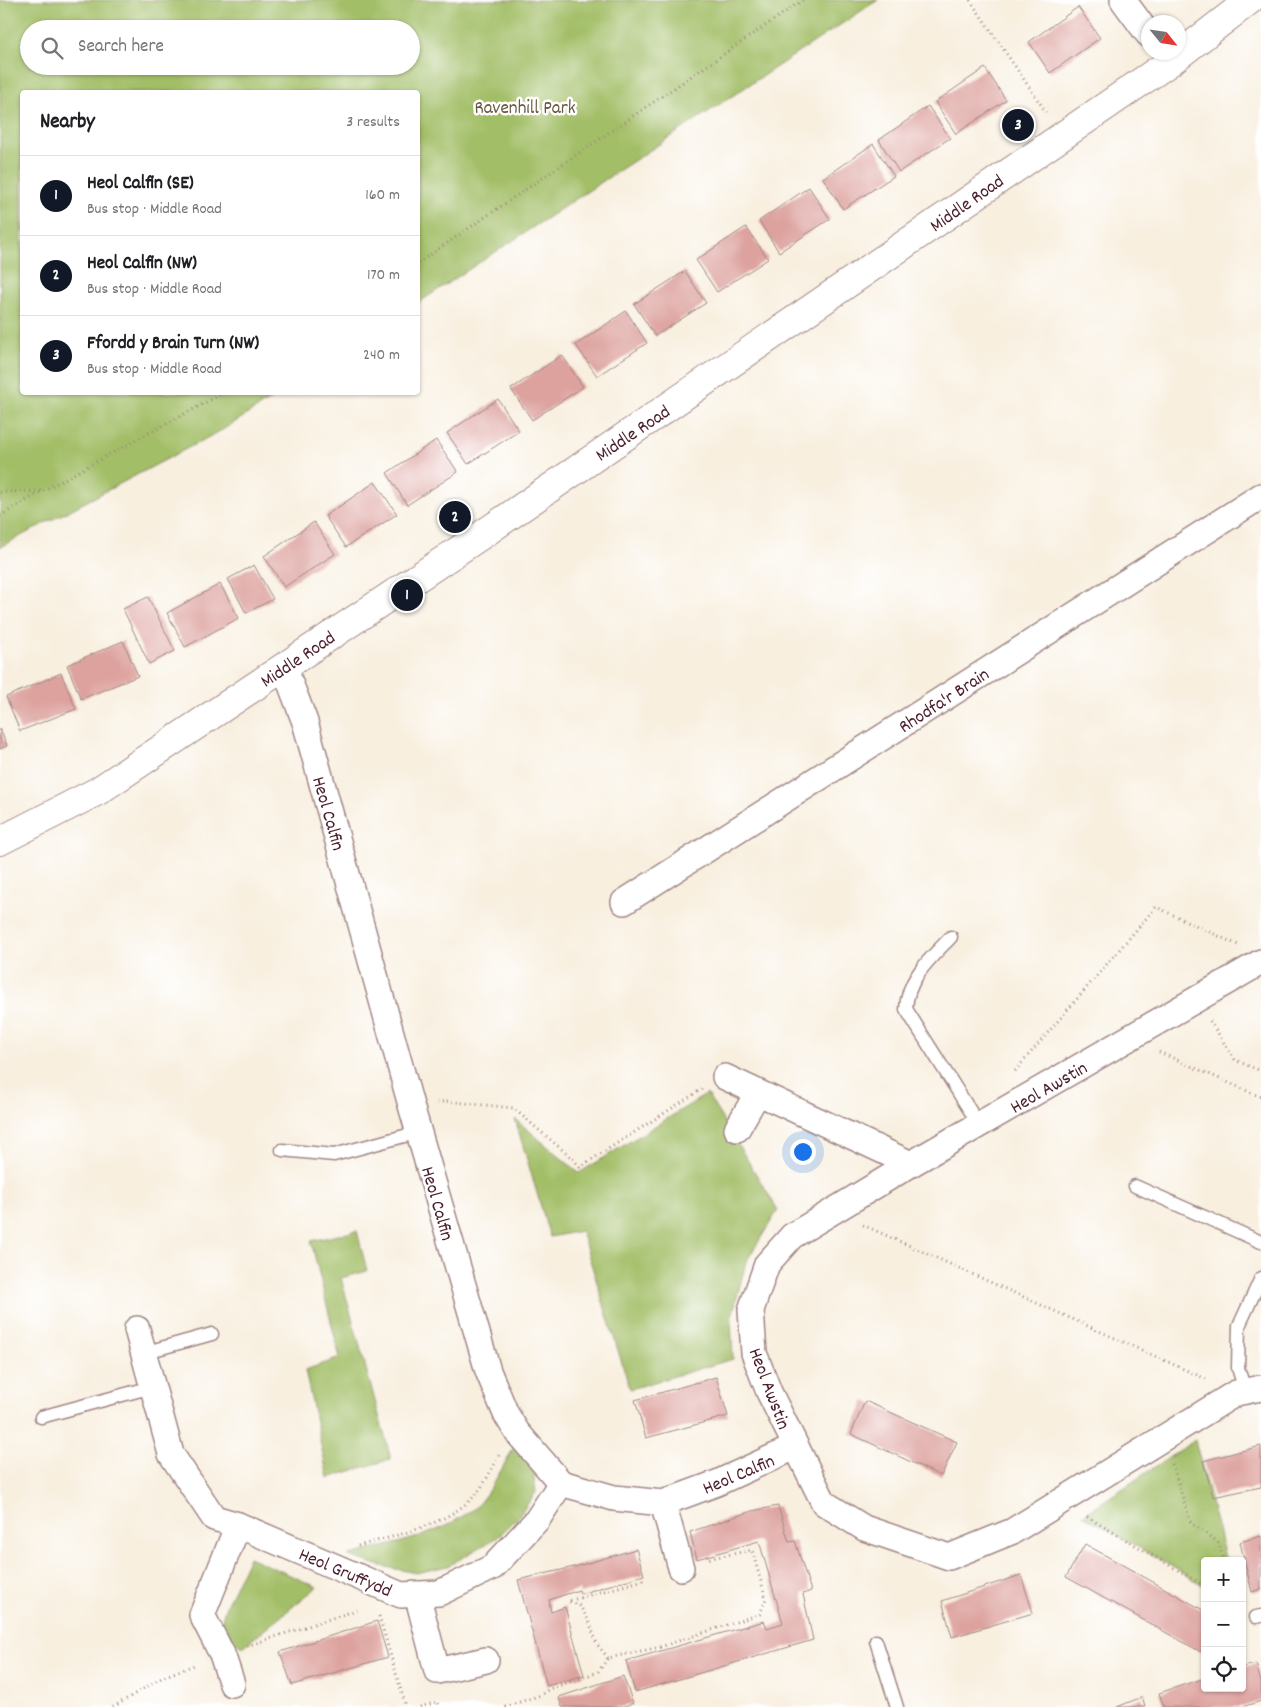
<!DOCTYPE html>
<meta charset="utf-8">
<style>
:root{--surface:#fff;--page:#f6f6f6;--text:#202124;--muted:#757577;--line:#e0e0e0;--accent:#111827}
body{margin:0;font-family:Dekko,sans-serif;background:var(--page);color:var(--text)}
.controls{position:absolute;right:15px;bottom:15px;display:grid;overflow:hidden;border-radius:5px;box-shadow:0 1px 4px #0004}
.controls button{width:45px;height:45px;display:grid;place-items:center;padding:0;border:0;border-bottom:1px solid var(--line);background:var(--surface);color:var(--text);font:25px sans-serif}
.compass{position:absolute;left:1141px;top:15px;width:45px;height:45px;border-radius:50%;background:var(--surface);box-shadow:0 1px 4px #0004;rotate:120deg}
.you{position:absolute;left:802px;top:1151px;width:18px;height:18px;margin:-12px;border:4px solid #fff;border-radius:50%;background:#1a73e8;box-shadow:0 0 0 8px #1a73e833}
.badge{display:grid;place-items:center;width:32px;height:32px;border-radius:50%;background:var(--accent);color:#fff;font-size:16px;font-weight:700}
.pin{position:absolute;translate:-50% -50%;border:2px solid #fff;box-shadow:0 1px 5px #0006}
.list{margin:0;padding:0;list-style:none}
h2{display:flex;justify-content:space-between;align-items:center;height:65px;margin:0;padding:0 20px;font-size:21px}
h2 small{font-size:16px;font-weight:400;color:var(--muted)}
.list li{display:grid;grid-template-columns:32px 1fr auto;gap:15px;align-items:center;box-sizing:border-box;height:80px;padding:0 20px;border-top:1px solid var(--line)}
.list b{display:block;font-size:19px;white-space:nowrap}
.list p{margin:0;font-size:16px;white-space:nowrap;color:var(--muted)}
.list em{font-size:16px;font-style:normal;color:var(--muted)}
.icon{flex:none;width:28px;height:28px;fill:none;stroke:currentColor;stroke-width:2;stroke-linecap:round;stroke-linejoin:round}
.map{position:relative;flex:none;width:1261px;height:1707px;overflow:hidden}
.search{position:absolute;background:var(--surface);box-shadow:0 1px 4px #0004;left:20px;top:20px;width:400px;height:55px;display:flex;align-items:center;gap:12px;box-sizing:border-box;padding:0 18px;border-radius:28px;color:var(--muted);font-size:19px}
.panel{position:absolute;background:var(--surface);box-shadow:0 1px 4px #0004;left:20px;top:90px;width:400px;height:305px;border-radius:5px}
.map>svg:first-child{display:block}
.green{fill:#a2be66;stroke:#766e48;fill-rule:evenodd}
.building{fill:#dda29e}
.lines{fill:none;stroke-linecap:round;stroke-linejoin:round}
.lane-casing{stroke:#a18785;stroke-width:15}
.street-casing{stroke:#a18785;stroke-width:28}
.secondary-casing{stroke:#a18785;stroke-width:30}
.path{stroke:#a18785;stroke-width:3;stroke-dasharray:1 4;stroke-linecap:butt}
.lane{stroke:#fff;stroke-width:12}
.street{stroke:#fff;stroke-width:25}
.secondary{stroke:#fff;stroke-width:28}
.labels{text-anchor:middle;stroke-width:5;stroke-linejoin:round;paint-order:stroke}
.park-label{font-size:19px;fill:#695740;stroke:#fff}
.street-label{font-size:19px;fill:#4a1f2b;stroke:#fff}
</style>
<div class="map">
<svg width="1261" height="1707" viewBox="0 0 1261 1707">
<rect width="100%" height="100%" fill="#fff"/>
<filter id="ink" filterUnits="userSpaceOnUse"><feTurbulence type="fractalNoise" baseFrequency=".02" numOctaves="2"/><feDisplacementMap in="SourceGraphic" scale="10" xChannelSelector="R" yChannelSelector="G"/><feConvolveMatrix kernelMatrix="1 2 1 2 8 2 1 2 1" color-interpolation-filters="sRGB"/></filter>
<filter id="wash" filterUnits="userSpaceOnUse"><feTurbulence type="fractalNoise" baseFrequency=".0096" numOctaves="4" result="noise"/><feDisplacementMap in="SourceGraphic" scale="20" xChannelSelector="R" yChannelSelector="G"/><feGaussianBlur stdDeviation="1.12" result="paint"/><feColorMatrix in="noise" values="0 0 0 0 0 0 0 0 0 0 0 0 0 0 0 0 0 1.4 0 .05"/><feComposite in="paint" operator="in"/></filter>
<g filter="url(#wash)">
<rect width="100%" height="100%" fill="#f8efdf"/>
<!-- green -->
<g class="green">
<path d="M0,0H878L418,303V92H22V392L281,393L224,429L0,547ZM29,29H411V66H29Z"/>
<polygon points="707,1094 778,1210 746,1262 731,1320 733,1359 630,1389 581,1231 550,1237 515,1119 579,1173"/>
<polygon points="357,1231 367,1271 341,1278 391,1459 328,1478 305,1370 340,1358 311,1241"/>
<polygon points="1195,1440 1226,1561 1205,1561 1205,1586 1083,1515"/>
<path d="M514,1447L533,1470L536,1492L519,1516L498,1537L448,1566L416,1573L381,1566L348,1556C387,1544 426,1540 461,1517C465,1515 470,1512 474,1509C490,1492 503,1467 514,1447Z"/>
<polygon points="249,1557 317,1587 243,1647 230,1639 221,1623 225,1608"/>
</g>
<g id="blocks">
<!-- building -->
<g class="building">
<polygon points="1078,7 1100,38 1050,73 1029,42"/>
<polygon points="985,68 1006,100 956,134 935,102"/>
<polygon points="928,106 950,138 899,172 879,140"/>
<polygon points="873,144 894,176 843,209 823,178"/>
<polygon points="809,187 830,219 779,252 759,221"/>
<polygon points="746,227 768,259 717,292 696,260"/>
<polygon points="685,271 706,303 655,336 634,304"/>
<polygon points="626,311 647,343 597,376 576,345"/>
<polygon points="562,355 583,387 532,420 511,389"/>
<polygon points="498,399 519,431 468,464 447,433"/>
<polygon points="436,440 458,472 407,505 387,473"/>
<polygon points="375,482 397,514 346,547 325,516"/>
<polygon points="314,522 335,554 284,587 264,556"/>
<polygon points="254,565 273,599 246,613 228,579"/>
<polygon points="220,584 239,618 185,647 167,613"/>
<polygon points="148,597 175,651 149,664 123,609"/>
<polygon points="123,641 138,676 81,699 67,665"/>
<polygon points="61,673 76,709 20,731 6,697"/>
<polygon points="0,729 7,746 0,749"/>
<polygon points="716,1377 728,1416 646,1438 635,1400"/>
<polygon points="865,1401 957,1442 941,1476 851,1434"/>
<polygon points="1261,1446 1261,1487 1213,1497 1203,1461"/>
<polygon points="778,1506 789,1542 795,1541 811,1591 803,1594 813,1640 635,1692 626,1661 764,1621 767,1628 783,1623 759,1541 697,1559 690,1532 752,1511"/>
<polygon points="1261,1536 1261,1589 1252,1592 1240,1542"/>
<polygon points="1085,1544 1205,1611 1205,1644 1201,1652 1066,1577"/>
<polygon points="636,1549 644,1575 580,1594 579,1590 549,1600 551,1612 565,1607 584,1675 547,1686 518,1580 574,1567"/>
<polygon points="1021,1575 1033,1613 952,1637 942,1601"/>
<polygon points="377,1621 388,1657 292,1685 280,1652"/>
<polygon points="1256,1664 1261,1682 1261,1701 1242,1707 1164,1707 1159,1693 1205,1678 1205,1688 1242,1688 1242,1667"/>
<polygon points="623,1676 633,1703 621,1707 562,1707 559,1697"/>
<polygon points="1142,1697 1145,1707 1117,1707"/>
</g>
</g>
</g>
<g filter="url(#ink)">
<use href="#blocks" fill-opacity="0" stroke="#a18785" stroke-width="1"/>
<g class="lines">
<defs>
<g id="lane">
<path d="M951,937C931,958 907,978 906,1009L979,1125"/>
<polyline points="282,1150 334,1155 419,1132"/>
<polyline points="1135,1186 1261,1242"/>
<polyline points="143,1353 212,1334"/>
<polyline points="1245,1390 1238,1368 1239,1326 1261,1278"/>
<polyline points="41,1417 152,1387"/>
<polyline points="1256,1617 1261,1616"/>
<polyline points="876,1641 897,1707"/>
</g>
<g id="street">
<polyline points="1123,0 1148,34"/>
<polyline points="284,667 305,722 412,1109 488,1371 506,1414 517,1432 561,1483 614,1498 663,1503 717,1483 795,1447"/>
<polyline points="624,902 1261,496"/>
<polyline points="1261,962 911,1164 792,1236 767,1264 751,1310 754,1353 769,1392 824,1503 864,1528 949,1557 1013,1531 1236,1393 1261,1388"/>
<polyline points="725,1077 911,1164"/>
<polyline points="737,1129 757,1094"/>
<polyline points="137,1329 171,1454 214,1518 238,1525 401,1595 439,1593 493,1567 537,1520 561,1483"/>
<polyline points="663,1503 681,1568"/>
<polyline points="417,1594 437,1671 486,1660"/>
<polyline points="232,1684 222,1654 202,1615 238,1525"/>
</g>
<polyline id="secondary" points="0,841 98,791 486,532 1170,62 1250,0"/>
</defs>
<!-- lane casing -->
<use href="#lane" class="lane-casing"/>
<!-- street casing -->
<use href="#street" class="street-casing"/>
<!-- secondary casing -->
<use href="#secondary" class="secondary-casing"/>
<!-- path -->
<g class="path">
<polyline points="970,0 1046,112"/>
<polyline points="418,263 803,0"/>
<polyline points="0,492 41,491"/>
<polyline points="0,516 42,491 225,392"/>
<polyline points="1210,1021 1235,1060 1261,1071"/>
<polyline points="1159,1052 1261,1097"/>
<polyline points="1015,1071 1156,907 1238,945"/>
<polyline points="437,1103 446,1101 513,1108 572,1158 580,1167 702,1089"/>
<polyline points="863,1225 1206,1379"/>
<polyline points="1172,1464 1191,1523 1219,1543 1224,1561"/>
<polyline points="1087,1517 1205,1586"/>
<path d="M358,1546C397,1535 450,1525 477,1493C487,1481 493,1465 501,1452"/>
<polyline points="379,1616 406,1707"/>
<polyline points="247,1646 360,1609"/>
<polyline points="608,1658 597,1644 589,1621 580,1606 568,1601 644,1580"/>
<polyline points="113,1707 163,1677 197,1664"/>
<polyline points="420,1707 438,1702 440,1707"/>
<polyline points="505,1707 541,1695 549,1689 598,1672 608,1658 660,1647 760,1614 766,1599 752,1550 707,1559"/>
</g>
<!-- lane -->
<use href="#lane" class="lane"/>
<!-- street -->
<use href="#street" class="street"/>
<!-- secondary -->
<use href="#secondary" class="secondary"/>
</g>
</g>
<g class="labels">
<!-- park labels -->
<g class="park-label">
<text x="525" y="113">Ravenhill Park</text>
</g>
<!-- street labels -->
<g class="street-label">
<text transform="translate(966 202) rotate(-35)" y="7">Middle Road</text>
<text transform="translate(632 432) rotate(-34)" y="7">Middle Road</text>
<text transform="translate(297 658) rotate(-34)" y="7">Middle Road</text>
<text transform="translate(943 699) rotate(-33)" y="7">Rhodfa'r Brain</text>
<text transform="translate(330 813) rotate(74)" y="7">Heol Calfin</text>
<text transform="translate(1048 1086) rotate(-30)" y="7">Heol Awstin</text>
<text transform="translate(439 1203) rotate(74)" y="7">Heol Calfin</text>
<text transform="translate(771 1388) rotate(69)" y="7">Heol Awstin</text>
<text transform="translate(738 1473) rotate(-23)" y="7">Heol Calfin</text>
<text transform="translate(346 1571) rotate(23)" y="7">Heol Gruffydd</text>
</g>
</g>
</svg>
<div class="controls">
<button>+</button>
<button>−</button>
<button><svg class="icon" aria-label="locate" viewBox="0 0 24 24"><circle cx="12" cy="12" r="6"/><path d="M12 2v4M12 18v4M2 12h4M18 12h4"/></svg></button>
</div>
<svg class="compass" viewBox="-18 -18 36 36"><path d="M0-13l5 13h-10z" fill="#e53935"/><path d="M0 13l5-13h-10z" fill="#757577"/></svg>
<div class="you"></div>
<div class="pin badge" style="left:407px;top:595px">1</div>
<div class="pin badge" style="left:455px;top:517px">2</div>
<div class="pin badge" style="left:1018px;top:125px">3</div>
<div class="search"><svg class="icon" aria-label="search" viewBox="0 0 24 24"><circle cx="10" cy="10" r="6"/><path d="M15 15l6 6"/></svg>Search here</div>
<section class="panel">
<h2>Nearby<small>3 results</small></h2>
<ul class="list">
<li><span class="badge">1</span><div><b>Heol Calfin (SE)</b><p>Bus stop · Middle Road</p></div><em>160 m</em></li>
<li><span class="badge">2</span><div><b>Heol Calfin (NW)</b><p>Bus stop · Middle Road</p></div><em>170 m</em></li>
<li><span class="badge">3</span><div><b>Ffordd y Brain Turn (NW)</b><p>Bus stop · Middle Road</p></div><em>240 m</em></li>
</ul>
</section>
</div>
